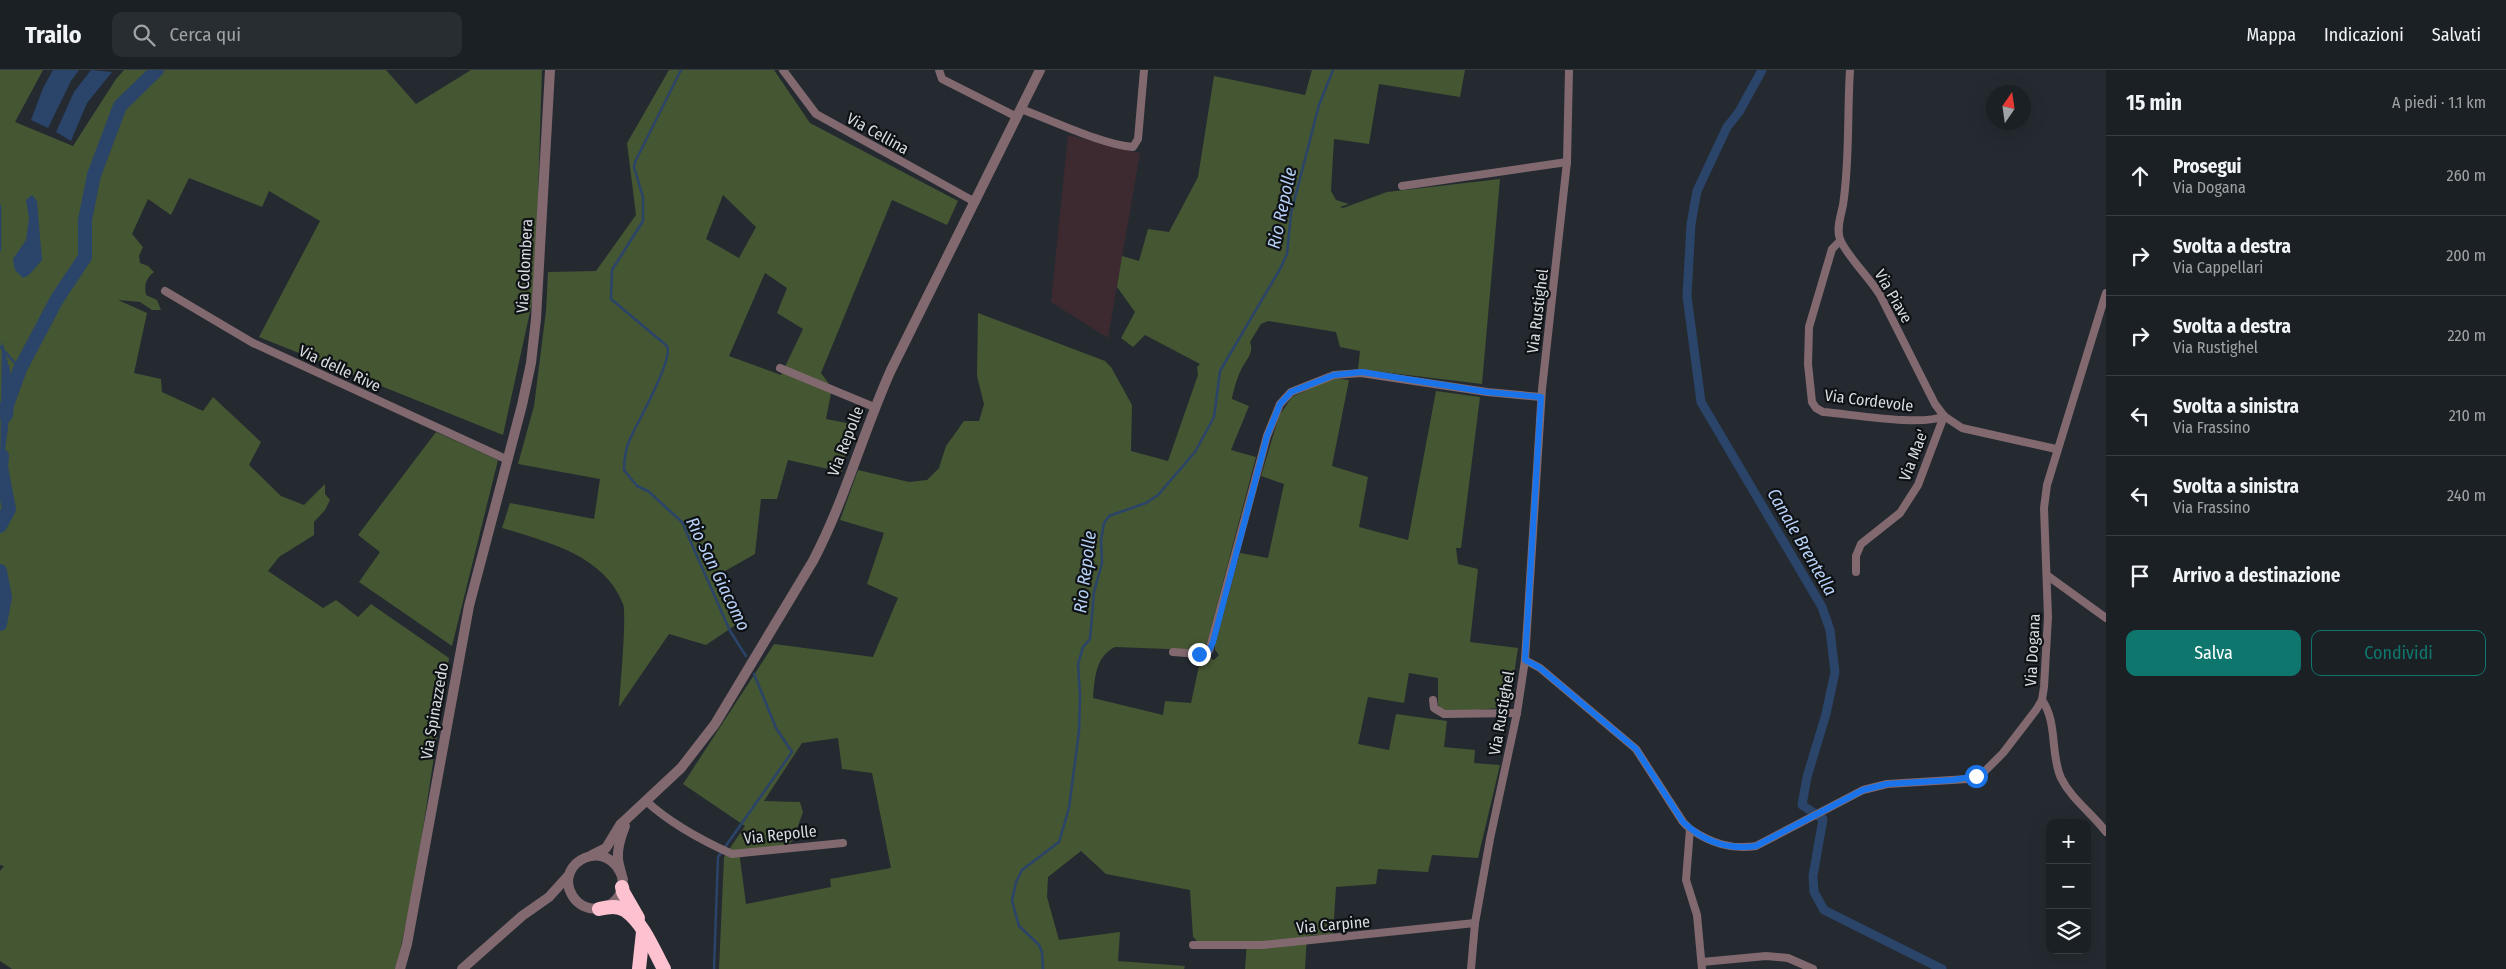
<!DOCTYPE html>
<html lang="it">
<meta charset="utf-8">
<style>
:root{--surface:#1b2024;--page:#282d31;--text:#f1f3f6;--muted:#a0a3a6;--line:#393e41;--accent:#0f766e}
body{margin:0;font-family:"Fira Sans Condensed",sans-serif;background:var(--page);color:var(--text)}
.controls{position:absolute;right:15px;bottom:15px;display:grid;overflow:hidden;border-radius:10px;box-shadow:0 5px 20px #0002}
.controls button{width:45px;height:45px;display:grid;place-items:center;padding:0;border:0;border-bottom:1px solid var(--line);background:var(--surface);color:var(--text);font:25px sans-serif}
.compass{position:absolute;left:1986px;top:15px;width:45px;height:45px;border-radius:50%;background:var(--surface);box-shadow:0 5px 20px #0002;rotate:13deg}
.stop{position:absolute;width:15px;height:15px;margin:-11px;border:4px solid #1a73e8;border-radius:50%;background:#fff}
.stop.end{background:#1a73e8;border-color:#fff;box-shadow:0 1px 5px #0008}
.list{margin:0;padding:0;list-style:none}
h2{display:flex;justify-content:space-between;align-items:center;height:65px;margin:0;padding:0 20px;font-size:21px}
h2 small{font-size:16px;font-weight:400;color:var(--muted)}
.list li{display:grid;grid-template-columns:32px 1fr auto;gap:15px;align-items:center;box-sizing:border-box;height:80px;padding:0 20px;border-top:1px solid var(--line)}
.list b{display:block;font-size:19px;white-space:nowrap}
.list p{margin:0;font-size:16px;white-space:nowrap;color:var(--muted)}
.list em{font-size:16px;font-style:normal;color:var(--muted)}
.actions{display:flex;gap:10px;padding:15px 20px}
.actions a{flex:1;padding:11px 0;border:1px solid var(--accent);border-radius:10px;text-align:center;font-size:18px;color:var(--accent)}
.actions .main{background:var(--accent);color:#fff}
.icon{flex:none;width:28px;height:28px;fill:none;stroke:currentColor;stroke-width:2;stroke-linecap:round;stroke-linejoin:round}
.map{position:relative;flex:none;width:2106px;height:899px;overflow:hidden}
header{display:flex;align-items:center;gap:30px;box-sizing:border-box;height:70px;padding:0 25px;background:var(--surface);border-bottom:1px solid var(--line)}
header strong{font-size:24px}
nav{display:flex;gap:28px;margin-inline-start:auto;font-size:18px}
.search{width:350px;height:45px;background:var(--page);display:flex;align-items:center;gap:12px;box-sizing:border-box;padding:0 18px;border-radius:10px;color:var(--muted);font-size:19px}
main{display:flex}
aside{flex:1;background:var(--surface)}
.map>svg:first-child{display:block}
.industrial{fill:#3d2a30}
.green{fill:#455633;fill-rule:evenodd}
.water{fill:#2b446a}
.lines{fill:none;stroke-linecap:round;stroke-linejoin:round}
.stream{stroke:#2b446a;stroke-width:2.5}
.canal{stroke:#2b446a;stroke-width:9}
.river{stroke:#2b446a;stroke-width:14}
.minor{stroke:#81696f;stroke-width:8}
.tertiary{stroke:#81696f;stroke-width:10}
.motorway{stroke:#fec1d0;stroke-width:14}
.route{stroke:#1a73e8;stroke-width:6}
.labels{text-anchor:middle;stroke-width:4.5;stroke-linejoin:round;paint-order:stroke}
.street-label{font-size:16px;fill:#d8dce1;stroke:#0f1215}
.water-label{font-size:18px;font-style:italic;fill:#b7d0f7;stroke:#0f1215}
</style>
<header>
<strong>Trailo</strong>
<div class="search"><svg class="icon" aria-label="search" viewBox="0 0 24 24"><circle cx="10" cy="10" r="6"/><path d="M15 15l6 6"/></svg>Cerca qui</div>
<nav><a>Mappa</a><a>Indicazioni</a><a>Salvati</a></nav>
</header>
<main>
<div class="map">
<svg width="2106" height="899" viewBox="0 0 2106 899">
<rect width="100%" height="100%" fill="#242a30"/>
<!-- industrial -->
<polygon class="industrial" points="1068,65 1140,83 1108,268 1051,232"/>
<!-- green -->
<g class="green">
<path d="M0,0H43L15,52L73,76L116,9L124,0H386L416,34L471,0H542L535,219L503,365L259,267L320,151L269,121L262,137L189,108L171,145L148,129L132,164L143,177L139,186L140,193L148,196L154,202C146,208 144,215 146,225L157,230L161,240H152L140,232L118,230L147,243L134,303L161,309L162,322L203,341L213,327L261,372L249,395L281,426L304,435L325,414V424L330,430L325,440L314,452V465L279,487L268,501L323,538L336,530L358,547L371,534L449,588L415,811L396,899H12L0,891V801L4,796L0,795Z"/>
<path d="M669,0H774L810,53L958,131L947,155L892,130L821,303L832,318L826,349L852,354L842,402L788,390L777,429H761L755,484L718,505L746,548L706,575L669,564L619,637C620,620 627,544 623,534C604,485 547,472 502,458L510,433L594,449L600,409L518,394L534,336L546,241L548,202L596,201L636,145L627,73ZM723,125L756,157L739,188L706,169ZM765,203L787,218L777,243L803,259L781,305L729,286Z"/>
<path d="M1312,0H1465L1460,27L1379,14L1369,74L1334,69L1331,121L1336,130L1349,134L1340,137L1343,138L1387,122L1500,109L1482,314L1358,299L1360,281L1340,277L1336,262L1268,251L1261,254L1250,272C1255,283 1244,292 1240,302C1237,309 1233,321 1232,329L1249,336L1231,380L1256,387L1207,573L1204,578L1194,580L1115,577C1095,587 1095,608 1093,628L1163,645L1165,631L1191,633L1200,591L1206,586L1214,590L1219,585L1215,580V574L1240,483L1268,488L1284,414L1261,406L1279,346L1292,327L1332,308L1349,310L1332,396L1368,407L1359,457L1408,470L1436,321L1480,327L1461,478H1456L1458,494L1478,499L1470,572L1518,578L1509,637L1455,642L1441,640L1438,634V608L1409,603L1404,633L1368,627L1358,674L1389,680L1396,644L1447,651L1444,677L1475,680L1474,693L1500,695L1478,788L1432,785L1428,802L1378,799L1376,814L1336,817L1333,864L1307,866L1305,899H1245L1247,871L1198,872L1193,867L1190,820L1106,804L1081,781L1048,807L1047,827L1059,870L1120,862L1118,891L1185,896L1184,899H719L724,787L745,756L683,714L774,574L873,587L898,528L867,514L884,463L840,450L858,400L909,412L927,410L939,398L946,376L964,351H979L984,334L977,306L978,243L1105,291L1111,297L1132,335L1131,381L1168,391L1198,305L1197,297L1200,294L1145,265L1133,277L1121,268L1135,242L1117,217L1122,186L1139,191L1148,159L1169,162L1198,107L1214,6L1305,25ZM838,668L842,699L872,703L891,798L830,809L831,817L746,834L739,781L787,776L793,770L803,742L800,732L764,731L802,673Z"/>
<polygon points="436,362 498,390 452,576 359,512 380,482 358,465"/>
</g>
<!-- water -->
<g class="water">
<polygon points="53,0 79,0 71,11 48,58 31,50 43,18"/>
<polygon points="91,0 112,2 87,33 71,71 56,62 74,22"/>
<polygon points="32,125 37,131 42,190 29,205 23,208 15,200 13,189 26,170 29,148 26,130"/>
<path d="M2,271L10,300L11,311L8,359L2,399L12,446L5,452C0,440 4,425 0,412Z"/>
</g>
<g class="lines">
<!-- stream -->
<g class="stream">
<path d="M681,0L635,92L634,97L643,127V151L612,200L611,229L667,276C674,289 637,353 630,369C626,378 624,390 624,400L637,416L648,421L682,452L730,561L746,586"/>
<polyline points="0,136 0,180"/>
<polyline points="0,276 20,299"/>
<polyline points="714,899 718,787 792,682 776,658 754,604"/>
<polyline points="1043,899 1042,882 1039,875 1019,856 1012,831 1016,812 1022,800 1059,772 1069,738 1079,661 1080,626 1078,594 1083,577 1090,569 1094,522 1102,493 1101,470 1104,453 1109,446 1146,433 1158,425 1195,382 1214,347 1220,301 1280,199 1287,184 1291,143 1319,35 1333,0"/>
</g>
<!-- canal -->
<polyline class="canal" points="1762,0 1739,42 1727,57 1697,121 1691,154 1687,226 1701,332 1822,537 1830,560 1835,602 1826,644 1807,707 1802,735 1823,749 1813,806 1814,822 1824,840 1942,899"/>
<!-- river -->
<g class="river">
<polyline points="6,345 7,335 20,299 57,229 85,187 85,150 94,105 120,36 157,0"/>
<polyline points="0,456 9,439 1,397 2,386"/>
<polyline points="0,501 5,527 0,554"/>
</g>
<!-- minor -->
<g class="minor">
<polyline points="783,0 816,44 975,132"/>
<polyline points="939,0 942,9 1017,47"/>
<path d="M1850,0C1847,45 1850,90 1843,135C1841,145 1836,159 1840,169C1845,184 1870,208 1880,225L1935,334L1944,346L1962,358L2056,379"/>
<path d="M1021,39C1051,50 1103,75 1133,77L1138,69L1144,0"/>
<polyline points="1402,116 1567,92"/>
<path d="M1840,171L1832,179L1809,257L1808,294L1812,332L1816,338L1823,342C1851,344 1922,357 1944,346"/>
<polyline points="165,221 253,273 508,390"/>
<polyline points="780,298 874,337"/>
<polyline points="1856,502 1856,486 1861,474 1900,443 1918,415 1944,346"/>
<polyline points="2048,506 2106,548"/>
<polyline points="1173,582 1199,584 1209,581 1267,366 1280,334 1291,322 1334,305 1361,303 1487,322 1541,327"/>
<polyline points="1525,590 1540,598 1636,679 1683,752 1690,759 1686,810 1697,845 1702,899"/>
<polyline points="1433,630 1434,638 1444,644 1517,643"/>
<path d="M2042,630C2058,653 2050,684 2061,708C2072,730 2092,743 2106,762"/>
<path d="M646,731C670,753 703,771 732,784L843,773"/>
<path d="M1690,759C1711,773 1731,780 1756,776L1863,720L1887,714L1968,709L1983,703L2003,683L2036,640L2042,630L2044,617L2048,547L2044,438L2047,415L2106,223"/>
<polyline points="1193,875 1263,875 1475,853"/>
<polyline points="1702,892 1766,886 1788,888 1813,899"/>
<polyline points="1471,899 1475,853 1490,769 1517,643 1525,590 1542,319 1567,92 1569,0"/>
</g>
<!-- tertiary -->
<g class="tertiary">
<path d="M592,785L606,778L620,755L681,698L715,654L813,491C845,430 863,362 891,300L1040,0"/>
<path d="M623,809C609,764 553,792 572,825C584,846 615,842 622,819C625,808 619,800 618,789C617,778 621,766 625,756"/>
<polyline points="400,899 407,874 469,536 522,335 531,293 536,249 550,0"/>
<polyline points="462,899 522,846 549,827 568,806"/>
</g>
<!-- motorway -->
<g class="motorway">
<polyline points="622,817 623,822 638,848"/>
<path d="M599,839C608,837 618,835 626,841C644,854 654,881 664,899"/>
<polyline points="639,899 643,862"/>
</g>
</g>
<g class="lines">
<!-- route -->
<path class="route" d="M1199,584L1209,581L1213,572L1267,366L1280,334L1291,322L1334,305L1362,302L1487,322L1541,327L1525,590L1540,598L1636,679L1683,752C1704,772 1728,780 1756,776L1863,720L1887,714L1953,710L1976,706"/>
</g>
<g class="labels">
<!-- street labels -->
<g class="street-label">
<text transform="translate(878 63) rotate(29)" y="6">Via Cellina</text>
<text transform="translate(524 196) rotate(-87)" y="6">Via Colombera</text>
<text transform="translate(1894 226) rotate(60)" y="6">Via Piave</text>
<text transform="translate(1537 241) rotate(-83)" y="6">Via Rustighel</text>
<text transform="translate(340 298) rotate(25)" y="6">Via delle Rive</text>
<text transform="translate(1869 330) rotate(7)" y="6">Via Cordevole</text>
<text transform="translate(845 371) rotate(-69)" y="6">Via Repolle</text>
<text transform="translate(1913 385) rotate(-69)" y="6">Via Mae'</text>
<text transform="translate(2032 580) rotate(-87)" y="6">Via Dogana</text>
<text transform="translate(434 641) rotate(-80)" y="6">Via Spinazzedo</text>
<text transform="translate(1501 643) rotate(-80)" y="6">Via Rustighel</text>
<text transform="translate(780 764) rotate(-6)" y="6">Via Repolle</text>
<text transform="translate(1333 854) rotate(-5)" y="6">Via Carpine</text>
</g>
<!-- water labels -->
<g class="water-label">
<text transform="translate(1282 138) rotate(-78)" y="6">Rio Repolle</text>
<text transform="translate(1802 472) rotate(60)" y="6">Canale Brentella</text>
<text transform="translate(1085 502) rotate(-83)" y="6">Rio Repolle</text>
<text transform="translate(718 504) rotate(64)" y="6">Rio San Giacomo</text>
</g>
</g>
</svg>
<div class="controls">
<button>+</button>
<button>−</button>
<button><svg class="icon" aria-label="layers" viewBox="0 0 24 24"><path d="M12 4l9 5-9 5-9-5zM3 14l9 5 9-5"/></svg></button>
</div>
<svg class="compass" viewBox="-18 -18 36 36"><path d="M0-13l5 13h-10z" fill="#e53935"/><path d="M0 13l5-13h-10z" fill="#a0a3a6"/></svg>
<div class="stop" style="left:1976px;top:706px"></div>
<div class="stop end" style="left:1199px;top:584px"></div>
</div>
<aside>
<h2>15 min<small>A piedi · 1.1 km</small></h2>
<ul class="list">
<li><svg class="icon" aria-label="ahead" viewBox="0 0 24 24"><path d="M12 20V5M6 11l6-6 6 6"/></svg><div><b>Prosegui</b><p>Via Dogana</p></div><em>260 m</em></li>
<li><svg class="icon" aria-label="right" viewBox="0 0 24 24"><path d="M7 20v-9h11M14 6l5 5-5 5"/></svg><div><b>Svolta a destra</b><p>Via Cappellari</p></div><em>200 m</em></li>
<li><svg class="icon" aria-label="right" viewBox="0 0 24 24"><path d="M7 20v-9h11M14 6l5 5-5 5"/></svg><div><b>Svolta a destra</b><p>Via Rustighel</p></div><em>220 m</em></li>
<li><svg class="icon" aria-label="left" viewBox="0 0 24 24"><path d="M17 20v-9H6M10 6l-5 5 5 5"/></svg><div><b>Svolta a sinistra</b><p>Via Frassino</p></div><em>210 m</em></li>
<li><svg class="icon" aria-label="left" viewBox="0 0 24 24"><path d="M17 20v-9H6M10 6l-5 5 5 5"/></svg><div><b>Svolta a sinistra</b><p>Via Frassino</p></div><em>240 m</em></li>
<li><svg class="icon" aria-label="arrive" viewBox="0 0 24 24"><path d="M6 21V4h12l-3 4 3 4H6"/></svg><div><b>Arrivo a destinazione</b></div></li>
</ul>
<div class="actions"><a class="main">Salva</a><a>Condividi</a></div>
</aside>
</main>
